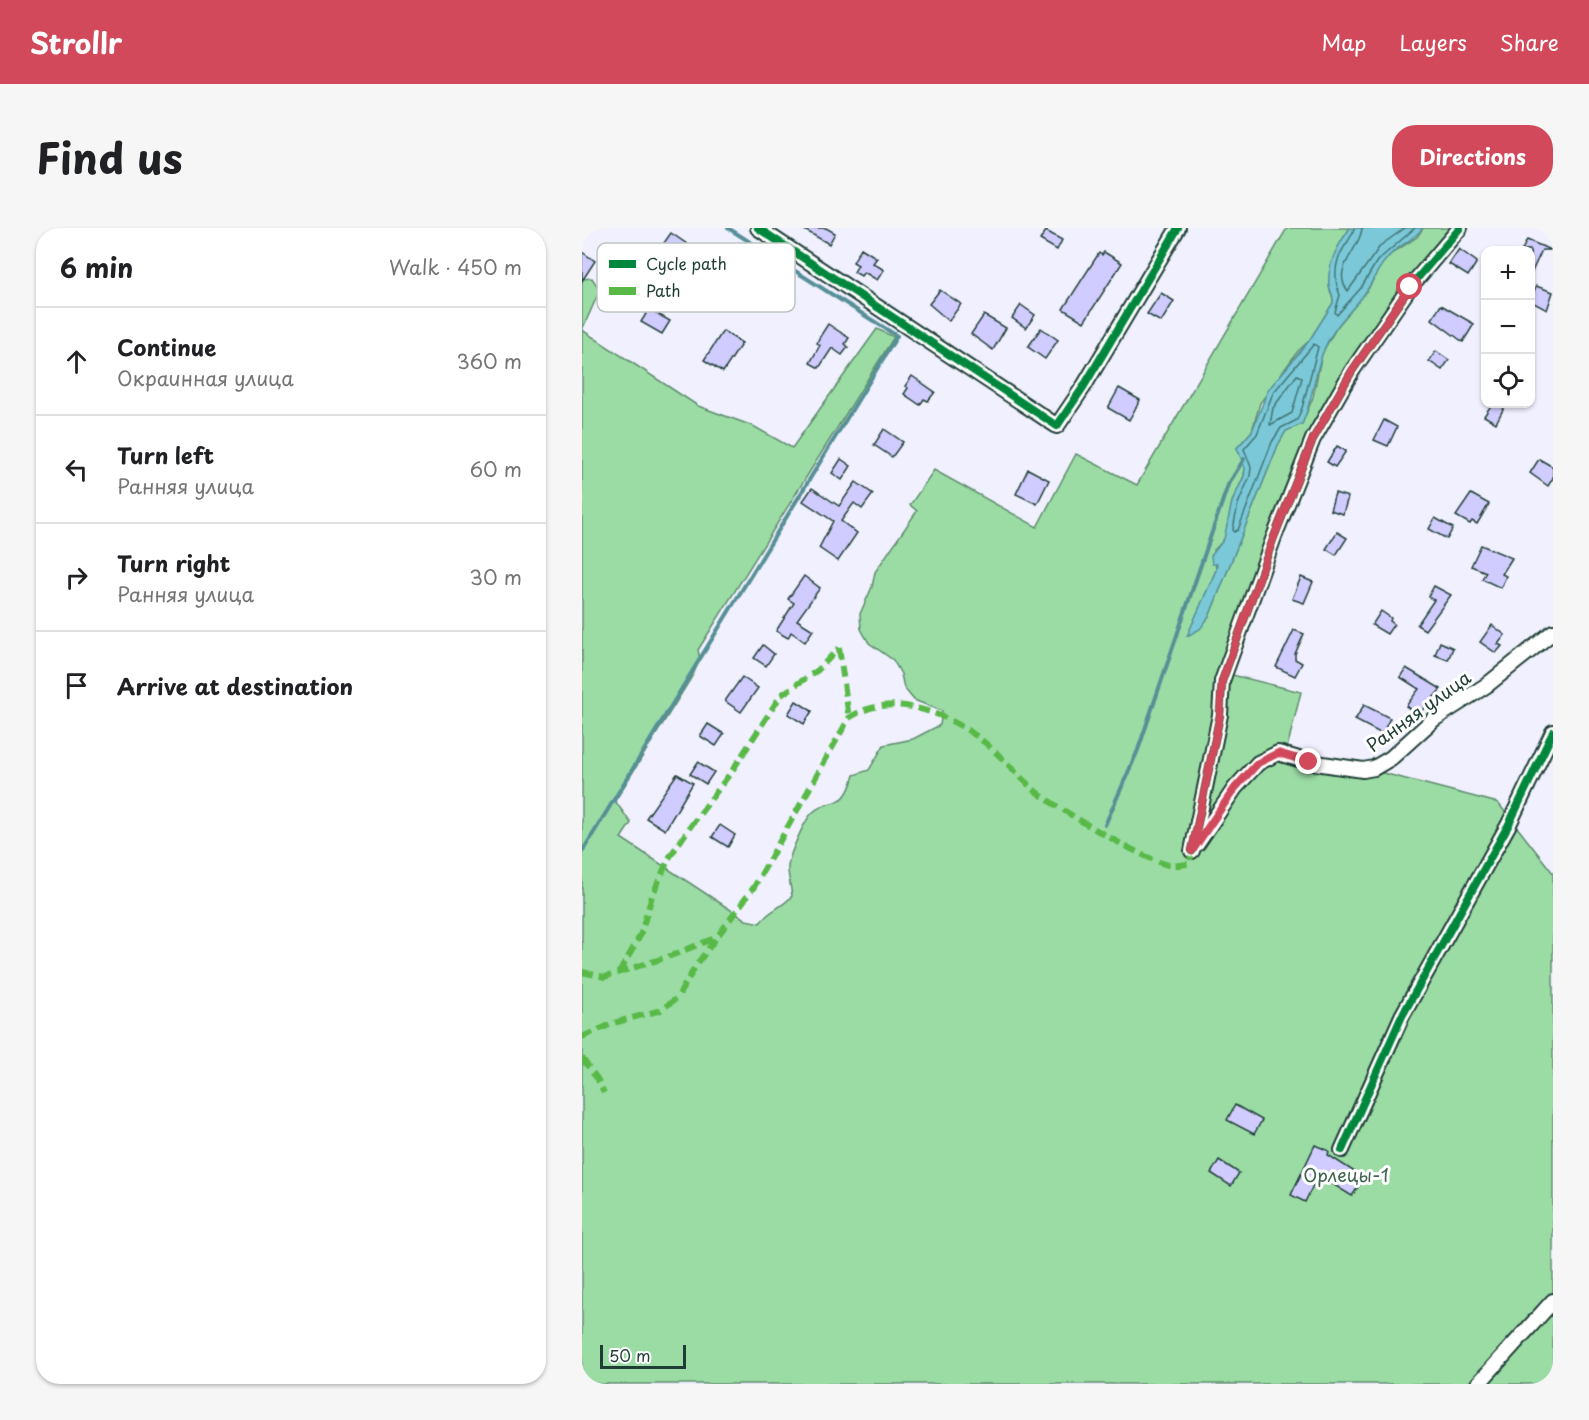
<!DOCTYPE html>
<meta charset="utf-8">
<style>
:root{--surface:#fff;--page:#f6f6f6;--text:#202124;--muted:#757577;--line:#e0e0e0;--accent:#d1495b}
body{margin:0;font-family:"Playpen Sans",sans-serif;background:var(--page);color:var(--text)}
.controls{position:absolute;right:18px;top:18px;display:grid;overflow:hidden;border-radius:12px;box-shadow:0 2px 4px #0004}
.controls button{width:54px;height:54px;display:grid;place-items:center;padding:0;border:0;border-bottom:2px solid var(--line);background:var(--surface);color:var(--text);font:30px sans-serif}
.scale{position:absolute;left:18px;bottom:15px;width:86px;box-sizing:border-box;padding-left:6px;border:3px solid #1f3d34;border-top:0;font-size:16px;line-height:21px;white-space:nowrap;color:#1f3d34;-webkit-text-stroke:4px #fff;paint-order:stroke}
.stop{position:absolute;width:18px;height:18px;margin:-14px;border:4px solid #d1495b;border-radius:50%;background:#fff}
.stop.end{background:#d1495b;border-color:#fff;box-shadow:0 2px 6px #0008}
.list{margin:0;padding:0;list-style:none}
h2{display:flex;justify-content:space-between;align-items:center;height:78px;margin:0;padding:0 24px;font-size:26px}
h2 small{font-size:20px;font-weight:400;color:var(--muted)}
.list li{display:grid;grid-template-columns:39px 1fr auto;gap:18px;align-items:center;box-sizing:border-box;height:108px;padding:0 24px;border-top:2px solid var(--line)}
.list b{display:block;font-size:22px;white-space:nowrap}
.list p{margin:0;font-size:20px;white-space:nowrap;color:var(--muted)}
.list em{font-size:20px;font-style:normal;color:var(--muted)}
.icon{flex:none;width:33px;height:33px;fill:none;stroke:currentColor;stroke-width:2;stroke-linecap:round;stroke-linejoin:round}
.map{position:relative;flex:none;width:971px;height:1156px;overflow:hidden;border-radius:24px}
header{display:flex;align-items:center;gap:36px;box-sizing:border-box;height:84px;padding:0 30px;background:var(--accent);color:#fff}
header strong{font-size:28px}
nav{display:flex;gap:33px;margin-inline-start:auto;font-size:21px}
.intro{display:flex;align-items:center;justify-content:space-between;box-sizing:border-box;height:144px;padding:0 36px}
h1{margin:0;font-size:42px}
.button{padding:15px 27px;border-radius:24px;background:var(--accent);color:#fff;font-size:21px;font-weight:700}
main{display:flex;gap:36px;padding:0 36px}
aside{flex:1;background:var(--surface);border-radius:24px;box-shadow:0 2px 4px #0004}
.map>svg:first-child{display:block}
.green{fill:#9bdca5;stroke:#5d8c6c;stroke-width:1.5}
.water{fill:#7ac8d8;stroke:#569096;stroke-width:1.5}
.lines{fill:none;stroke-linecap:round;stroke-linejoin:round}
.shore{stroke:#437576;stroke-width:1.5}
.stream{stroke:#569096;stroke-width:4}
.building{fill:#d1ccff;stroke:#1f3d34;stroke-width:1.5}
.street-casing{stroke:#1f3d34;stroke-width:18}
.street{stroke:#fff;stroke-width:14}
.quiet{stroke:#58b947;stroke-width:6;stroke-dasharray:12 6;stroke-linecap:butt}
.cycleway-casing{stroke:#fff;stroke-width:11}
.cycleway{stroke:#00873e;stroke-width:8}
.route{stroke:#d1495b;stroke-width:8}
.labels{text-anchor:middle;stroke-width:6;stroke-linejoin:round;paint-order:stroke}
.street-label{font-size:18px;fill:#1f3d34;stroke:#fff}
.park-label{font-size:18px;fill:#3e6550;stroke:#fff}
.key{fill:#fff;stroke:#bcc5c2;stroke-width:1.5}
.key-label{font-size:16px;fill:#1f3d34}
</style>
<header>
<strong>Strollr</strong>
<nav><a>Map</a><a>Layers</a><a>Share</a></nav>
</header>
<div class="intro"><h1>Find us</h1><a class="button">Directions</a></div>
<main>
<aside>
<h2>6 min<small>Walk · 450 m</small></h2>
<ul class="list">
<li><svg class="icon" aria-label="ahead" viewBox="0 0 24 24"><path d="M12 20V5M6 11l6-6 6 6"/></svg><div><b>Continue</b><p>Окраинная улица</p></div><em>360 m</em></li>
<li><svg class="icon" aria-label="left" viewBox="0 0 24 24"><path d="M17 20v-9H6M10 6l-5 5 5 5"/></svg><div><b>Turn left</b><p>Ранняя улица</p></div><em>60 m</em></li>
<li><svg class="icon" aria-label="right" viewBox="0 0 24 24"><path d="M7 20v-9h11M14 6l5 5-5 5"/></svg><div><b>Turn right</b><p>Ранняя улица</p></div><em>30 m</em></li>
<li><svg class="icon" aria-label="arrive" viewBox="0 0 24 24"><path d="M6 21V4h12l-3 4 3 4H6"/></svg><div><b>Arrive at destination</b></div></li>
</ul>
</aside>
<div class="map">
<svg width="971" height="1156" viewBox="0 0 971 1156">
<rect width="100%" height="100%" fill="#f1f0ff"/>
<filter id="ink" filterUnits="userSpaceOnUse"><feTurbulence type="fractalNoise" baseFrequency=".0167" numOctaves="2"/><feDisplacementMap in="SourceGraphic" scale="12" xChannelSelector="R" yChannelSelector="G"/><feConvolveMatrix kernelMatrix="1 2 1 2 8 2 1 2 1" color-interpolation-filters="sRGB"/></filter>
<g filter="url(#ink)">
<!-- green -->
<path class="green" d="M705,0H768C756,17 747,35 747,57C747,64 752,67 751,75L727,113L716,123L678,175L670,203L655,220L663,240L662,248L650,274L643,311L632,322L634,342L606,407L627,389L696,217L704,203L720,196L731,169L740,125L755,99L785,63L799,37L809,26L835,9L841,0H873L766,137L638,444L719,464L705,520L916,575L971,645V1156H0V51L10,50L18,62L0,102L116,178L171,198L210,220L295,101L312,109L116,422L118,431L111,447L33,573L49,595L39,610L164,692L178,695C187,682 200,680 210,668C209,659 206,649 206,640C206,629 222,593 230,585C250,567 262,585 272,547L287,542L302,517L331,511L358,497L360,483L332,472L322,460L319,446L311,432L287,415L279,401L278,386L290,359L293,344L335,283L328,277L352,242L455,299L494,226L555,257Z"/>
<!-- water -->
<path class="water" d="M768,0H841C832,12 819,16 809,26C797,37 792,52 783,65C773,80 758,92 749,108C732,136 733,168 720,196L704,203L696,217L627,389L618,401L605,408L634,342L635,336H630L629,328L642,311L650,274L662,248L663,240L655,220L670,203L686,162L727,113L751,75C752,67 748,64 747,57C745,35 756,17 768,0Z"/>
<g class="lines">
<!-- shore -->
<g class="shore">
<path d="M772,0C771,8 765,14 761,21C752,35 752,53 758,67L753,84L755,87L779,60L795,33L833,0"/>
<path d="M780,0C779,21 748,41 766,63L799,17L823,0"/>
<polygon points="732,116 736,119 720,180 715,192 699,200 690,214 656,302 652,304 651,301 656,276 668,248 669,239 662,221 675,206 691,165"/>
<polygon points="715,147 720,150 710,185 688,197 691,180"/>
</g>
<!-- stream -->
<g class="stream">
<polyline points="523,597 556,522 646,257 662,231"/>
<polyline points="0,624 315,108 146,0"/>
</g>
</g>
<!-- building -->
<g class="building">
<polygon points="219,0 244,0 253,5 247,16"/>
<polygon points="464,3 480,12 475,22 458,12"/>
<polygon points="89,5 105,16 101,22 106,25 97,39 92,36 89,41 72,29"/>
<polygon points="945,12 969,22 960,22 948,48 948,22 940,22"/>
<polygon points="279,20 295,30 291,35 302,42 295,52 282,44 279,48 272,44 276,37 271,34"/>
<polygon points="877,21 895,34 886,48 867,36"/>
<polygon points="0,24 13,33 0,53"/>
<polygon points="522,24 540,35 502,94 481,81 517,25 520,27"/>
<polygon points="954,58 971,64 965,82 948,73"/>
<polygon points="358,62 379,76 367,93 347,76"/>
<polygon points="579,65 592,73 579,94 565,86"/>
<polygon points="439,77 453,87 444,100 430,90"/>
<polygon points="859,77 892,96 881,114 850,91"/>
<polygon points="67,81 88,93 80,106 59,94"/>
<polygon points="402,87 424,100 411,122 389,106"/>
<polygon points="246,96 267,110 263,116 266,119 260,127 250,120 237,140 228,135 238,117 235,115 237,110"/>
<polygon points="459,100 476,112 463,131 446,119"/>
<polygon points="141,103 160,115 141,144 122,132"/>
<polygon points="854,123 867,132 860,142 847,133"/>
<polygon points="330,148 353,164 346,173 342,171 338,177 322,166 326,160 323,158"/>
<polygon points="537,160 558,172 547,192 526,180"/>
<polygon points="910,176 924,176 914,195 902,188"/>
<polygon points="802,192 815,199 806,218 792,212"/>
<polygon points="302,201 321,214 310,229 292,217"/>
<polygon points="755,218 764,223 753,239 745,234"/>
<polygon points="259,231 269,238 260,252 250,245"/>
<polygon points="957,231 971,239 971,250 966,258 948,245"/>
<polygon points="446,241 467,252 455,276 434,266"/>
<polygon points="274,254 291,266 280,281 272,275 259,293 275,305 256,333 237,320 251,293 221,273 230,260 257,278"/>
<polygon points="753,265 766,269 761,286 748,282"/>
<polygon points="889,266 907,276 895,296 890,293 888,296 874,288"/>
<polygon points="853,290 871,300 865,311 847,301"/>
<polygon points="755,304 765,310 754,327 744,321"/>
<polygon points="899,317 930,330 920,346 924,348 919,360 900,351 904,344 889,338"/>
<polygon points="222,348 238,360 215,392 231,402 223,414 209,404 206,410 194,403 212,375 206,371"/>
<polygon points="719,349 731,354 722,375 710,371"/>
<polygon points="852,358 869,367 843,402 835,397 852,372 846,369"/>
<polygon points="799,383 809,390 808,393 812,396 805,406 790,397"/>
<polygon points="910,397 923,407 916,416 920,418 914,425 898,414"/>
<polygon points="712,402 722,406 713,426 713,431 720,435 713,448 694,439"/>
<polygon points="858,414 871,420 866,432 853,427"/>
<polygon points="181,417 192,426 184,438 172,430"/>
<polygon points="824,440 859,461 836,487 824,478 837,461 818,449"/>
<polygon points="160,449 176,460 159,484 143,473"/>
<polygon points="214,473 230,483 222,496 206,486"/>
<polygon points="782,477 808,490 800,506 773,492"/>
<polygon points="126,496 142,506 134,518 118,508"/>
<polygon points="116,534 132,544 124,556 108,546"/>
<polygon points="95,546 111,555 83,602 64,590"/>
<polygon points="138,597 153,607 146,619 130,609"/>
<polygon points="653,877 680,892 672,906 645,892"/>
<polygon points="733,917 747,923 746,927 782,950 770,968 736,947 723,974 709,967"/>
<polygon points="637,932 657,945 649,958 629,945"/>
</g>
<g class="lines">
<defs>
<g id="street">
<polyline points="176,0 475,198 502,158 596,0"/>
<polyline points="615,616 653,560 676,535 696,525 727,534 781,542 792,540 809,530 852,491 905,457 971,404"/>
<polyline points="610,623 638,487 640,453 692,309 731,211 770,143 828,59 878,0"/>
<polyline points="760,922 820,788 927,596 971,504"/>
<polyline points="896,1156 971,1073"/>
</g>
</defs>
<!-- street casing -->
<use href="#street" class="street-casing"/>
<!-- street -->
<use href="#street" class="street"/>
<!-- quiet -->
<g class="quiet">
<polyline points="257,420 267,490"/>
<polyline points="0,744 23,749 91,727 135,709"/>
<polyline points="37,745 58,708 70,668 87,630 108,599 150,543 199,467 236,442 257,420"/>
<path d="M0,809L32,795L79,782L95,770L115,736L172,659L267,490C308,462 367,485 402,514C421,529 436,549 456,565C475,580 567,635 588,637C594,638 601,636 607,636L610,623"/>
<polyline points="0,830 16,852 22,865"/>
</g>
<defs>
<g id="cycleway">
<polyline points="176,0 475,198 502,158 596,0"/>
<polyline points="610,623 638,487 640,453 692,309 731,211 770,143 828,59 878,0"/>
<polyline points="760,922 820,788 927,596 971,504"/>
</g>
</defs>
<!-- cycleway casing -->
<use href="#cycleway" class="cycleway-casing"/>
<!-- cycleway -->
<use href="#cycleway" class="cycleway"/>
</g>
</g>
<g class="lines" filter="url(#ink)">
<!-- route -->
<polyline class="route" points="727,534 696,525 676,535 653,560 610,623 638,487 640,453 692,309 731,211 770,143 828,59"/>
</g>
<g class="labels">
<!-- street labels -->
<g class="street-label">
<text transform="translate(837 484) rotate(-36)" y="6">Ранняя улица</text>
</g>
<!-- park labels -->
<g class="park-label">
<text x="764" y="954">Орлецы-1</text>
</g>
</g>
<!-- legend -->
<rect x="15" y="15" width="198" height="69" rx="9" class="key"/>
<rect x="27" y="32" width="27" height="8" fill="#00873e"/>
<rect x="27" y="59" width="27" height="8" fill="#58b947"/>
<g class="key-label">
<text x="64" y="42">Cycle path</text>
<text x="64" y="69">Path</text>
</g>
</svg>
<div class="controls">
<button>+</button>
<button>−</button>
<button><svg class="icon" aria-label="locate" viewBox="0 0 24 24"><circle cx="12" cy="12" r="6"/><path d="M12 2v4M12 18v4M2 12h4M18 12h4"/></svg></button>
</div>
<div class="scale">50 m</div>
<div class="stop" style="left:828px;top:59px"></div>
<div class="stop end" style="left:727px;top:534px"></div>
</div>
</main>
